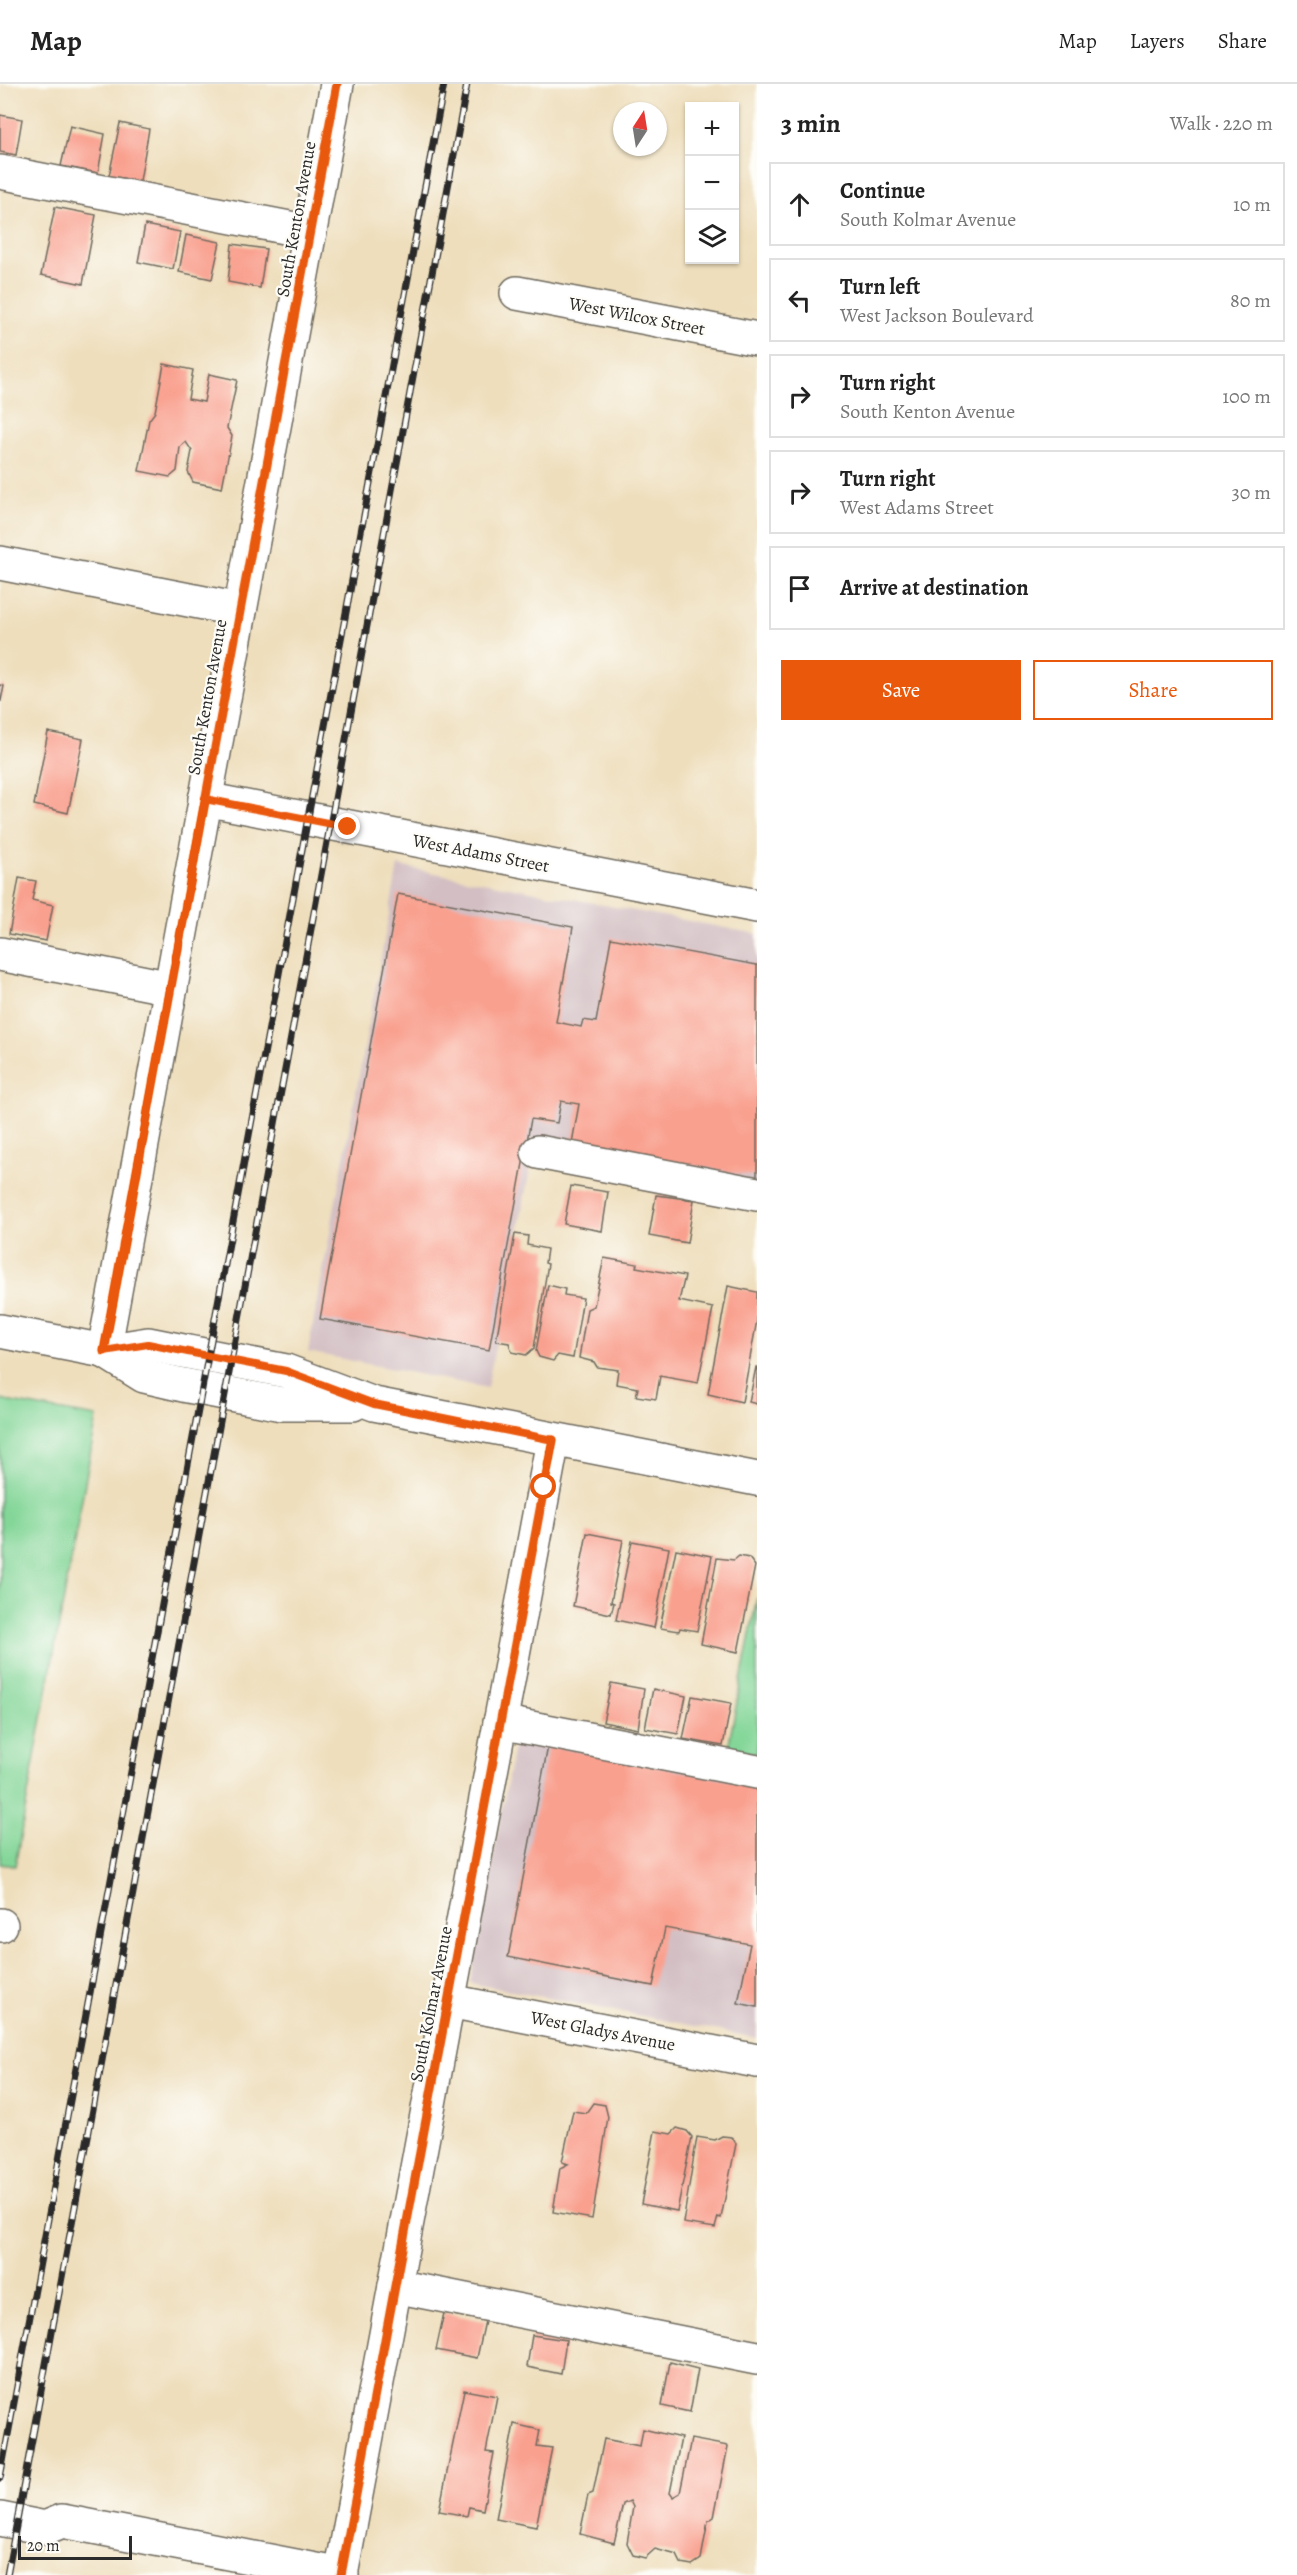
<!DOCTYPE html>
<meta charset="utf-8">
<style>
:root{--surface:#fff;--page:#f2f2f2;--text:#222;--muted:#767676;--line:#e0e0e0;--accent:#ea580c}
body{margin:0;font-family:Alegreya,serif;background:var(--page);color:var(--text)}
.controls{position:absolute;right:18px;top:18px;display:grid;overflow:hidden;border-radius:0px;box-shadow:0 2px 4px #0004}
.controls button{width:54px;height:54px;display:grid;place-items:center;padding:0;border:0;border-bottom:2px solid var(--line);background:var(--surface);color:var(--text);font:30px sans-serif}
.compass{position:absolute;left:613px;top:18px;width:54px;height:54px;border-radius:50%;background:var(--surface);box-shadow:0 2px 4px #0004;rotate:12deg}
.scale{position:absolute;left:18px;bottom:15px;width:114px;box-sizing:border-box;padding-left:6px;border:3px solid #2b2b2b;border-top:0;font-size:16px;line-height:21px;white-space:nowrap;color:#2b2b2b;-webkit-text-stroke:4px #fdfcf7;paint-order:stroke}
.stop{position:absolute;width:18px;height:18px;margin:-14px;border:4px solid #ea580c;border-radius:50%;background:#fff}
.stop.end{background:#ea580c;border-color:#fff;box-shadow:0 2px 6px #0008}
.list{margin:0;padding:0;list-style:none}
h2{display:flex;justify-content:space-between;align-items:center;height:78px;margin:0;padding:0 24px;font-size:26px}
h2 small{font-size:20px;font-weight:400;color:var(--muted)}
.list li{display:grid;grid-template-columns:39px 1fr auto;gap:18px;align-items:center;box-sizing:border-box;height:84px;margin:0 12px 12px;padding:0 12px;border:2px solid var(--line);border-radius:0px}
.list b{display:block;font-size:22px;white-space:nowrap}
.list p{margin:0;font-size:20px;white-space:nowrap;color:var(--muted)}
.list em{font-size:20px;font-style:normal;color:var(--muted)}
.actions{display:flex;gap:12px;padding:18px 24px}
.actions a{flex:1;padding:14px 0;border:2px solid var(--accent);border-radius:0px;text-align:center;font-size:21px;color:var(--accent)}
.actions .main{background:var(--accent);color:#fff}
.icon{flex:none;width:33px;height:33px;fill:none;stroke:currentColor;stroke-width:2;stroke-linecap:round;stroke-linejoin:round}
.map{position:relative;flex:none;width:757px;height:2491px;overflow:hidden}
header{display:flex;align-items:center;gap:36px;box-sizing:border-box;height:84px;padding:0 30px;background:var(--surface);border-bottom:2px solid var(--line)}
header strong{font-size:28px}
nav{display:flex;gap:33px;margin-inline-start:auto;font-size:21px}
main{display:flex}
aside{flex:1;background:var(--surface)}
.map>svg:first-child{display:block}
.industrial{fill:#d2bec3}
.green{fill:#83d698;stroke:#578062;stroke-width:1.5}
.building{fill:#f9a08f}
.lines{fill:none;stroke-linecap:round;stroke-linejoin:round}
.minor-casing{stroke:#6f6a5e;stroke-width:36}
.minor{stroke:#fff;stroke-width:33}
.rail-casing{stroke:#2b2b2b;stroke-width:7}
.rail{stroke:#fdfcf7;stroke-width:4.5;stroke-dasharray:14;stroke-linecap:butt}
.cycleway-casing{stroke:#fdfcf7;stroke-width:13}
.cycleway{stroke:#e8590c;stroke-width:9}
.route{stroke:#ea580c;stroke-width:8}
.labels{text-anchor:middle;stroke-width:4.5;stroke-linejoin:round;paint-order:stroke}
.street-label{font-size:18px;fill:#2b2b2b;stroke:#fdfcf7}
</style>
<header>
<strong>Map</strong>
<nav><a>Map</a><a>Layers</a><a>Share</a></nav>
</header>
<main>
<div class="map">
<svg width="757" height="2491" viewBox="0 0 757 2491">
<rect width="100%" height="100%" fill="#fdfcf7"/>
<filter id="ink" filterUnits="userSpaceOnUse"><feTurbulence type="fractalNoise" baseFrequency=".0167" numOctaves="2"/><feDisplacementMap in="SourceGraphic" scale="12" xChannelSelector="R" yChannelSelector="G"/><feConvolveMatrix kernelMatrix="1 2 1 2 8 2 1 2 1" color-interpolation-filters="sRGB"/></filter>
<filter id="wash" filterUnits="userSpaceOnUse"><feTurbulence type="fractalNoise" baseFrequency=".008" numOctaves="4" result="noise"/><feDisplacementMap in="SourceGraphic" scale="24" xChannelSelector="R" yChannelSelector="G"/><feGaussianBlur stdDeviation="1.35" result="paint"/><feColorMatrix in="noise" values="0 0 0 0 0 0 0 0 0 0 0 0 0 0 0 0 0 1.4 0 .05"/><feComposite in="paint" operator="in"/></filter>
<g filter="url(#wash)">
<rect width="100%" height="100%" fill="#eedebc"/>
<!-- industrial -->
<g class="industrial">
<polygon points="398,782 757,850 757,1101 536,1055 487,1304 308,1268"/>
<polygon points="516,1651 757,1697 757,1954 470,1899"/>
</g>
<!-- green -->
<g class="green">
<polygon points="0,1316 97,1333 15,1782 0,1780"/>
<polygon points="757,1514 757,1670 728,1664"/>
</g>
<g id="blocks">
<!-- building -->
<g class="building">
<polygon points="0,31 22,35 16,71 0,68"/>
<polygon points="120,39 149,45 140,97 109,92"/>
<polygon points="70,42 105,50 98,89 61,82"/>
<polygon points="55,123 96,131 83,200 41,191"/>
<polygon points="145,141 180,148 173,185 138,178"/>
<polygon points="186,151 220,158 212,195 179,188"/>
<polygon points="232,160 266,165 260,204 228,198"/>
<polygon points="164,280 193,286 188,315 204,318 209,290 237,296 227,344 232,352 222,404 193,398 188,388 192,367 186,358 180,363 177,387 170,393 139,387 149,336 155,328"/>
<polygon points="0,601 4,602 1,617 0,616"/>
<polygon points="48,648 83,655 68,729 34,721"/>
<polygon points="19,794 36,797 32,816 53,821 46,857 9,850"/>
<polygon points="398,810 573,843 556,938 581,943 583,936 596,938 611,854 757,881 757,1093 572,1059 579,1020 561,1017 557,1039 531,1035 489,1266 320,1235"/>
<polygon points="571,1102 608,1108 602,1147 564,1140"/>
<polygon points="656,1111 694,1116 687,1159 649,1152"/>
<polygon points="515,1150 528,1152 527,1161 547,1165 545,1179 548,1180 534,1264 526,1271 512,1268 509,1259 496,1257"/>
<polygon points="604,1174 637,1180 636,1183 685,1192 679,1217 713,1224 698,1299 660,1292 656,1315 636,1312 638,1304 616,1300 618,1286 597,1283 594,1278 579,1274 587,1225 594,1222"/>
<polygon points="548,1201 565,1205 564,1211 583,1214 573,1274 558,1271 553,1277 539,1273 536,1267"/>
<polygon points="728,1202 757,1208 757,1236 742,1318 708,1310"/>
<polygon points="756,1283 757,1283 757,1320 749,1318"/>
<polygon points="587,1449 623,1456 611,1518 614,1519 611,1530 573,1522"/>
<polygon points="632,1457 669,1464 654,1544 616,1536"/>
<polygon points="676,1465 712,1472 697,1547 680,1544 679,1547 660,1544"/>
<polygon points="739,1472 749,1474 755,1482 738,1568 701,1560 717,1474 734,1476"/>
<polygon points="611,1599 644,1605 638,1645 603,1638"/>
<polygon points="653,1605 686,1612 678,1650 645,1644"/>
<polygon points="692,1612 731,1619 723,1662 683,1655"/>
<polygon points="548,1662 757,1702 757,1923 738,1919 750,1860 665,1844 653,1902 508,1873"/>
<polygon points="593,2019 605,2021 608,2033 592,2135 553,2128 560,2084 568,2080 562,2078 573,2027 586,2029"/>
<polygon points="677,2044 687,2047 692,2053 677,2127 641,2120 655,2047 671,2050"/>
<polygon points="722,2052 732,2053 736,2060 721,2134 718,2133 715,2144 683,2139 697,2053 715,2056"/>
<polygon points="444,2229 485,2237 477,2274 436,2266"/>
<polygon points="532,2251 566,2256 561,2290 527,2283"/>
<polygon points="670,2278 698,2285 690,2328 662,2322"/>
<polygon points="464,2306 497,2312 486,2368 494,2369 483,2426 469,2423 467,2432 439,2427"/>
<polygon points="514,2340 540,2346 537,2362 552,2364 536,2443 496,2435"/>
<polygon points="643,2345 681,2354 670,2409 673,2413 680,2409 691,2355 728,2362 714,2433 708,2437 701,2475 692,2481 681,2479 677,2471 655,2465 645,2474 633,2471 627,2459 633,2423 630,2417 623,2420 614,2459 580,2450 588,2411 593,2409 604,2355 640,2362"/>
</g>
</g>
</g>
<g filter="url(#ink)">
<use href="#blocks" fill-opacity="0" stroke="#6f6a5e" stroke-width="1.5"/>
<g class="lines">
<defs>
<g id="minor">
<polyline points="0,88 310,148"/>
<polyline points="517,209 757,255"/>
<polyline points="0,479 240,526"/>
<polyline points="205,715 757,822"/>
<polyline points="0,870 171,904"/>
<polyline points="538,1068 757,1110"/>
<polyline points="0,1247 104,1267 148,1260 188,1268 286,1287 374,1320 757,1395"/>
<polyline points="104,1267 337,0"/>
<polyline points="104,1267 144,1292 183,1301 282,1320 353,1320"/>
<polyline points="500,1638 757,1688"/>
<polyline points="0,1841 1,1841"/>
<polyline points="449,1917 757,1977"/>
<polyline points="395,2202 757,2274"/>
<polyline points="0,2435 45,2444 62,2437 342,2491"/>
<polyline points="341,2491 553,1356"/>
</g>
</defs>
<!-- minor casing -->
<use href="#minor" class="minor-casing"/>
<!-- minor -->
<use href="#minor" class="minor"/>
<defs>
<g id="rail">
<polyline points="0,2394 444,0"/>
<polyline points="7,2491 467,0"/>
</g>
</defs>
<!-- rail casing -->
<use href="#rail" class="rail-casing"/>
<!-- rail -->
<use href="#rail" class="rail"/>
<defs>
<g id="cycleway">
<polyline points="104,1267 337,0"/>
<polyline points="341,2491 553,1356"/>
</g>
</defs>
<!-- cycleway casing -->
<use href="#cycleway" class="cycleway-casing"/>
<!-- cycleway -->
<use href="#cycleway" class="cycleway"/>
</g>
</g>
<g class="lines" filter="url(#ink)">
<!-- route -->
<polyline class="route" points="348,743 205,715 104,1267 148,1260 188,1268 286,1287 374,1320 553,1356 544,1403"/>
</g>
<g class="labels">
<!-- street labels -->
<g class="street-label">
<text transform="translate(296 135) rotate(-80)" y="6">South Kenton Avenue</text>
<text transform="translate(637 232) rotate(11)" y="6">West Wilcox Street</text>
<text transform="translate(207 613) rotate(-80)" y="6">South Kenton Avenue</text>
<text transform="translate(481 769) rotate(11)" y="6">West Adams Street</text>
<text transform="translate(431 1920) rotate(-79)" y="6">South Kolmar Avenue</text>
<text transform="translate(603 1947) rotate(11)" y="6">West Gladys Avenue</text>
</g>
</g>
</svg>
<div class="controls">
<button>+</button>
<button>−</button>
<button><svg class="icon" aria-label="layers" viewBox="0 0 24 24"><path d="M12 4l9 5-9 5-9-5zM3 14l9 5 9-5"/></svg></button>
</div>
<svg class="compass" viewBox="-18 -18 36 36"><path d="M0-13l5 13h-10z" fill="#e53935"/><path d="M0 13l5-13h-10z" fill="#767676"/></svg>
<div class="scale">20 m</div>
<div class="stop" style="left:544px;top:1403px"></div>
<div class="stop end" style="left:348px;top:743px"></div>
</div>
<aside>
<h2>3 min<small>Walk · 220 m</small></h2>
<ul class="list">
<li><svg class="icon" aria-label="ahead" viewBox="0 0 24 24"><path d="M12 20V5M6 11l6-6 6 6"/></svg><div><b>Continue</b><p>South Kolmar Avenue</p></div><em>10 m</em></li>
<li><svg class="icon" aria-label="left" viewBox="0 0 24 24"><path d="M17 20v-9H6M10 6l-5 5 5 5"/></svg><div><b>Turn left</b><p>West Jackson Boulevard</p></div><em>80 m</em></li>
<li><svg class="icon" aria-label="right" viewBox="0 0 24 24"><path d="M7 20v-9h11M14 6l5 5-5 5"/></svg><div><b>Turn right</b><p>South Kenton Avenue</p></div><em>100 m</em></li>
<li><svg class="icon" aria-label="right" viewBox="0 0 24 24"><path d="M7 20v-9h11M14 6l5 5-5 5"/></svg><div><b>Turn right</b><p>West Adams Street</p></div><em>30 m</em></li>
<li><svg class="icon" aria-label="arrive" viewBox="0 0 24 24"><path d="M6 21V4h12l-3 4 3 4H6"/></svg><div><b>Arrive at destination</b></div></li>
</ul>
<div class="actions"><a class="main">Save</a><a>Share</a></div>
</aside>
</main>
